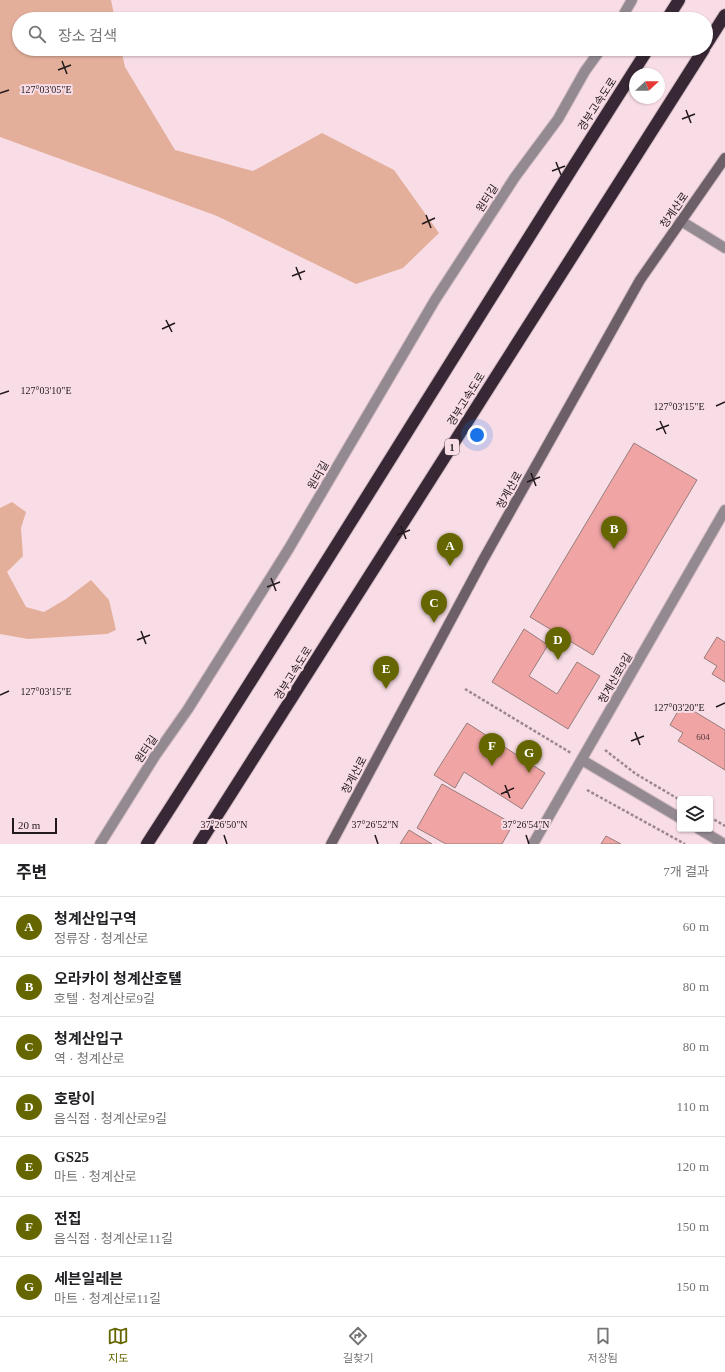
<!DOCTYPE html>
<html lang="ko">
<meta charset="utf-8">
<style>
:root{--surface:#fff;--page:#f2f2f2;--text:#202124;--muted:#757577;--line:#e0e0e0;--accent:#656600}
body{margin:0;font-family:"Times New Roman","Noto Sans KR",serif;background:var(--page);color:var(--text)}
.controls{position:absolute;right:12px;bottom:12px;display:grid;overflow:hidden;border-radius:4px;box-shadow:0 1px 3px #0004}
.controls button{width:36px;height:36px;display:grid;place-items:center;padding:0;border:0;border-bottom:1px solid var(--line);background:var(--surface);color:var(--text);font:20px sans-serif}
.compass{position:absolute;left:629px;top:68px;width:36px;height:36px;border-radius:50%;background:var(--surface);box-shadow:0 1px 3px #0004;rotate:68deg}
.scale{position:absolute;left:12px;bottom:10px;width:45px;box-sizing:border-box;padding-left:4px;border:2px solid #22191c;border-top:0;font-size:11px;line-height:14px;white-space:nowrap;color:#22191c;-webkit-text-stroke:3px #f9dde6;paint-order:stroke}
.you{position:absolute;left:477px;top:435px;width:14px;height:14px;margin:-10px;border:3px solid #fff;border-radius:50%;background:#1a73e8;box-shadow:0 0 0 6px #1a73e833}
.badge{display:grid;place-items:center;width:26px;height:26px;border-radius:50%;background:var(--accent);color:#fff;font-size:13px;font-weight:700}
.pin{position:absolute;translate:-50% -33px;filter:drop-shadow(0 1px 2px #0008)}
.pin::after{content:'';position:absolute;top:21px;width:14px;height:12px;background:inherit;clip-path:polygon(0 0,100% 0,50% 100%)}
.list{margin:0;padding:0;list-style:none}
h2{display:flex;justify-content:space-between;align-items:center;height:52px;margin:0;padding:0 16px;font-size:17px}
h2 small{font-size:13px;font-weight:400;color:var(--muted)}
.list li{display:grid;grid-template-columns:26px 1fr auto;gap:12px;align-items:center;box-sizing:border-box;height:60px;padding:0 16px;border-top:1px solid var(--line)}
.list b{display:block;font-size:15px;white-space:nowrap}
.list p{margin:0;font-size:13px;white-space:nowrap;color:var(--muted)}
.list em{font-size:13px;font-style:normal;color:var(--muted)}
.icon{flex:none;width:22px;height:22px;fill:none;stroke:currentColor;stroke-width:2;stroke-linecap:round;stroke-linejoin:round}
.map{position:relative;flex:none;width:725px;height:844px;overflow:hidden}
.search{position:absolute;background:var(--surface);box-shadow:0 1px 3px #0004;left:12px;right:12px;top:12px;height:44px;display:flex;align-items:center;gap:10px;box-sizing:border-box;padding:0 14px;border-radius:22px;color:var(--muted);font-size:15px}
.sheet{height:472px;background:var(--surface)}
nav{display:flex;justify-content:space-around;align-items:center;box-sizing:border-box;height:56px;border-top:1px solid var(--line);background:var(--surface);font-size:11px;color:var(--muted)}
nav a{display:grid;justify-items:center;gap:2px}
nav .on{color:var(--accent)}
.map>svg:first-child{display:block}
.green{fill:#e3af9a}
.building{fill:#f0a4a4;stroke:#977d7c}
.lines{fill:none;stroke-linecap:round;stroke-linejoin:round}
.street-casing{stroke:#d2bac2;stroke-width:12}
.secondary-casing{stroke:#d2bac2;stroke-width:12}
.highway-casing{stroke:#d2bac2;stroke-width:14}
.path{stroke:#9c888f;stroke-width:2.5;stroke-dasharray:3 2;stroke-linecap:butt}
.street{stroke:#938a91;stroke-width:10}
.secondary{stroke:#6c5f68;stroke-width:10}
.highway{stroke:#382835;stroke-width:12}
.ticks{fill:none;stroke:#22191c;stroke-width:1.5}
.labels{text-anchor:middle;stroke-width:4;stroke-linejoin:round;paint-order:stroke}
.number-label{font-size:9px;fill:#563c3e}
.shield{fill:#f9dde6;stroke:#625459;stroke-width:1}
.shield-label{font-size:10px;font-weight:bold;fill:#22191c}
.street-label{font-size:11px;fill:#22191c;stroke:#f9dde6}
.ticks-label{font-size:10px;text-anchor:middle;fill:#22191c;stroke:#f9dde6;stroke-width:4;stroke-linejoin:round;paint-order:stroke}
</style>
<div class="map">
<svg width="725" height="844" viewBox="0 0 725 844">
<rect width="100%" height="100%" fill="#f9dde6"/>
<!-- green -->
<g class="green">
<polygon points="0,0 111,0 115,19 19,19 19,49 121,49 125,67 175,150 253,171 322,133 394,170 439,233 403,268 356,284 217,216 0,137"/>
<polygon points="12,502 26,512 21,528 23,556 7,572 26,607 44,612 66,599 91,580 109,600 116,630 107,634 28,639 0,634 0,508"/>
</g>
<!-- building -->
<g class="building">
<polygon points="634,443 697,480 593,655 530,617"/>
<polygon points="524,629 548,645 529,676 557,694 577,662 600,676 568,729 492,682"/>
<polygon points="717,637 725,642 725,682 712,674 717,666 704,658"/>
<polygon points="682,704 725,730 725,770 678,741 683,733 670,725"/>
<polygon points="467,723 545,773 522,809 464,772 455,788 434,775"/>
<polygon points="442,784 513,824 502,844 446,844 417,828"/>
<polygon points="409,830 432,844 400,844"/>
<polygon points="606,836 621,844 601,844"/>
</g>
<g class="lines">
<defs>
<g id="street">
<polyline points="621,19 632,0"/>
<polyline points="681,221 725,248"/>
<polyline points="582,760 680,818"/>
<polyline points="699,829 724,844"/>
<polyline points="100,844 155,756 188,709 288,550 435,300 515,177 558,119 585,71 601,49"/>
<polyline points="533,844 725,510"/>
</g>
<polyline id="secondary" points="331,844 483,560 640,280 725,158"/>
<g id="highway">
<polyline points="667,19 679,0"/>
<polyline points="706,45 725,15"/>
<path d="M147,844C317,581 479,313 648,49"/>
<polyline points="199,844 704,49"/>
</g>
</defs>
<!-- street casing -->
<use href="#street" class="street-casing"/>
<!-- secondary casing -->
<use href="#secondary" class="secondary-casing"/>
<!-- highway casing -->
<use href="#highway" class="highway-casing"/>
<!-- path -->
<g class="path">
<polyline points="465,689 571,753"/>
<polyline points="605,750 636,774 680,800"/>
<polyline points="587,790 685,844"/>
<polyline points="710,817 725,826"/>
</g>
<!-- street -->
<use href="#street" class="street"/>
<!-- secondary -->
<use href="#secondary" class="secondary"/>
<!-- highway -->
<use href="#highway" class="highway"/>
</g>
<!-- ticks -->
<path class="ticks" d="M62,61L67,74M58,70L71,65M0,93L9,90M686,110L691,123M682,119L695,114M556,162L561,175M552,171L565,166M426,215L431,228M422,224L435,218M296,267L301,280M292,276L305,271M166,320L172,332M162,329L175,323M0,394L9,391M716,406L725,402M660,421L666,434M656,430L669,425M531,473L536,486M527,482L540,477M401,526L406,539M397,535L410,530M271,578L276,591M267,587L280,582M141,631L146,644M137,640L150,635M0,695L9,691M716,707L725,703M635,732L640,745M631,741L644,736M505,785L510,798M501,794L514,788M224,835L227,844M375,835L378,844M526,835L529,844"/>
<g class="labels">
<!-- number labels -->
<g class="number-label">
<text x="703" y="740">604</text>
</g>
<!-- shield labels -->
<rect class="shield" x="445" y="439" width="14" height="16" rx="3"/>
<g class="shield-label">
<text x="452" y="451">1</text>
</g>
<!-- street labels -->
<g class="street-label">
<text transform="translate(597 104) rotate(-57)" y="4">경부고속도로</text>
<text transform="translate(487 198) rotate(-57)" y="4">원터길</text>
<text transform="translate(674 210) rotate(-55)" y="4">청계산로</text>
<text transform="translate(466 399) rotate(-58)" y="4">경부고속도로</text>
<text transform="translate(318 475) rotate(-60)" y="4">원터길</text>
<text transform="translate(509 490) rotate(-61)" y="4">청계산로</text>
<text transform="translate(293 673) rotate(-58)" y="4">경부고속도로</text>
<text transform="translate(615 678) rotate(-60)" y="4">청계산로9길</text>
<text transform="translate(146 749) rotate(-56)" y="4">원터길</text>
<text transform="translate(354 775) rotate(-62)" y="4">청계산로</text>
</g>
</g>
<g class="ticks-label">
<text x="46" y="93">127°03'05"E</text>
<text x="46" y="394">127°03'10"E</text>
<text x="679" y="410">127°03'15"E</text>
<text x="46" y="695">127°03'15"E</text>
<text x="679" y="711">127°03'20"E</text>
<text x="224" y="828">37°26'50"N</text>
<text x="375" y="828">37°26'52"N</text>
<text x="526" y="828">37°26'54"N</text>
</g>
</svg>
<div class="controls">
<button><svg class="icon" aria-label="layers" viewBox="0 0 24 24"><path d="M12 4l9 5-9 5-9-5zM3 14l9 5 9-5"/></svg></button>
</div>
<svg class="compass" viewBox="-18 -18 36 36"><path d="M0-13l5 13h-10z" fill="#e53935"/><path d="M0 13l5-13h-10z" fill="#757577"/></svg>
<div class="scale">20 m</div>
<div class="you"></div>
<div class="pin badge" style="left:450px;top:566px">A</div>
<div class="pin badge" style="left:614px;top:549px">B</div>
<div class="pin badge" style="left:434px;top:623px">C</div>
<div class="pin badge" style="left:558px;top:660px">D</div>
<div class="pin badge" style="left:386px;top:689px">E</div>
<div class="pin badge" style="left:492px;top:766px">F</div>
<div class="pin badge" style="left:529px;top:773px">G</div>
<div class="search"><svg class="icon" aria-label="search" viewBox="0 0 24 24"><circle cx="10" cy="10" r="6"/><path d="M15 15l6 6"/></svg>장소 검색</div>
</div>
<section class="sheet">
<h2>주변<small>7개 결과</small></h2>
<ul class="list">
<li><span class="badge">A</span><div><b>청계산입구역</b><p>정류장 · 청계산로</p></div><em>60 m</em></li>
<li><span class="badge">B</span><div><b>오라카이 청계산호텔</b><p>호텔 · 청계산로9길</p></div><em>80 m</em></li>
<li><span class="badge">C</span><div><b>청계산입구</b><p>역 · 청계산로</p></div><em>80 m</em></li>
<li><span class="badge">D</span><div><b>호랑이</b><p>음식점 · 청계산로9길</p></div><em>110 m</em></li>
<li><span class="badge">E</span><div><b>GS25</b><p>마트 · 청계산로</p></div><em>120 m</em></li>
<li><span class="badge">F</span><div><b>전집</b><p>음식점 · 청계산로11길</p></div><em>150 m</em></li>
<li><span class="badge">G</span><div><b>세븐일레븐</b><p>마트 · 청계산로11길</p></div><em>150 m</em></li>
</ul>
</section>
<nav>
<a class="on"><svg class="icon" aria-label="map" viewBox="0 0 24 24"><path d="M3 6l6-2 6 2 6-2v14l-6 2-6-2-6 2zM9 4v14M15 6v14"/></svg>지도</a>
<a><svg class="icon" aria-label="directions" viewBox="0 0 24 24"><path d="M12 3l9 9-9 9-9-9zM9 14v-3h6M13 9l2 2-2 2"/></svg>길찾기</a>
<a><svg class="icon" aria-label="saved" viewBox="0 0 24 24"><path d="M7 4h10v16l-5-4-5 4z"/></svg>저장됨</a>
</nav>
